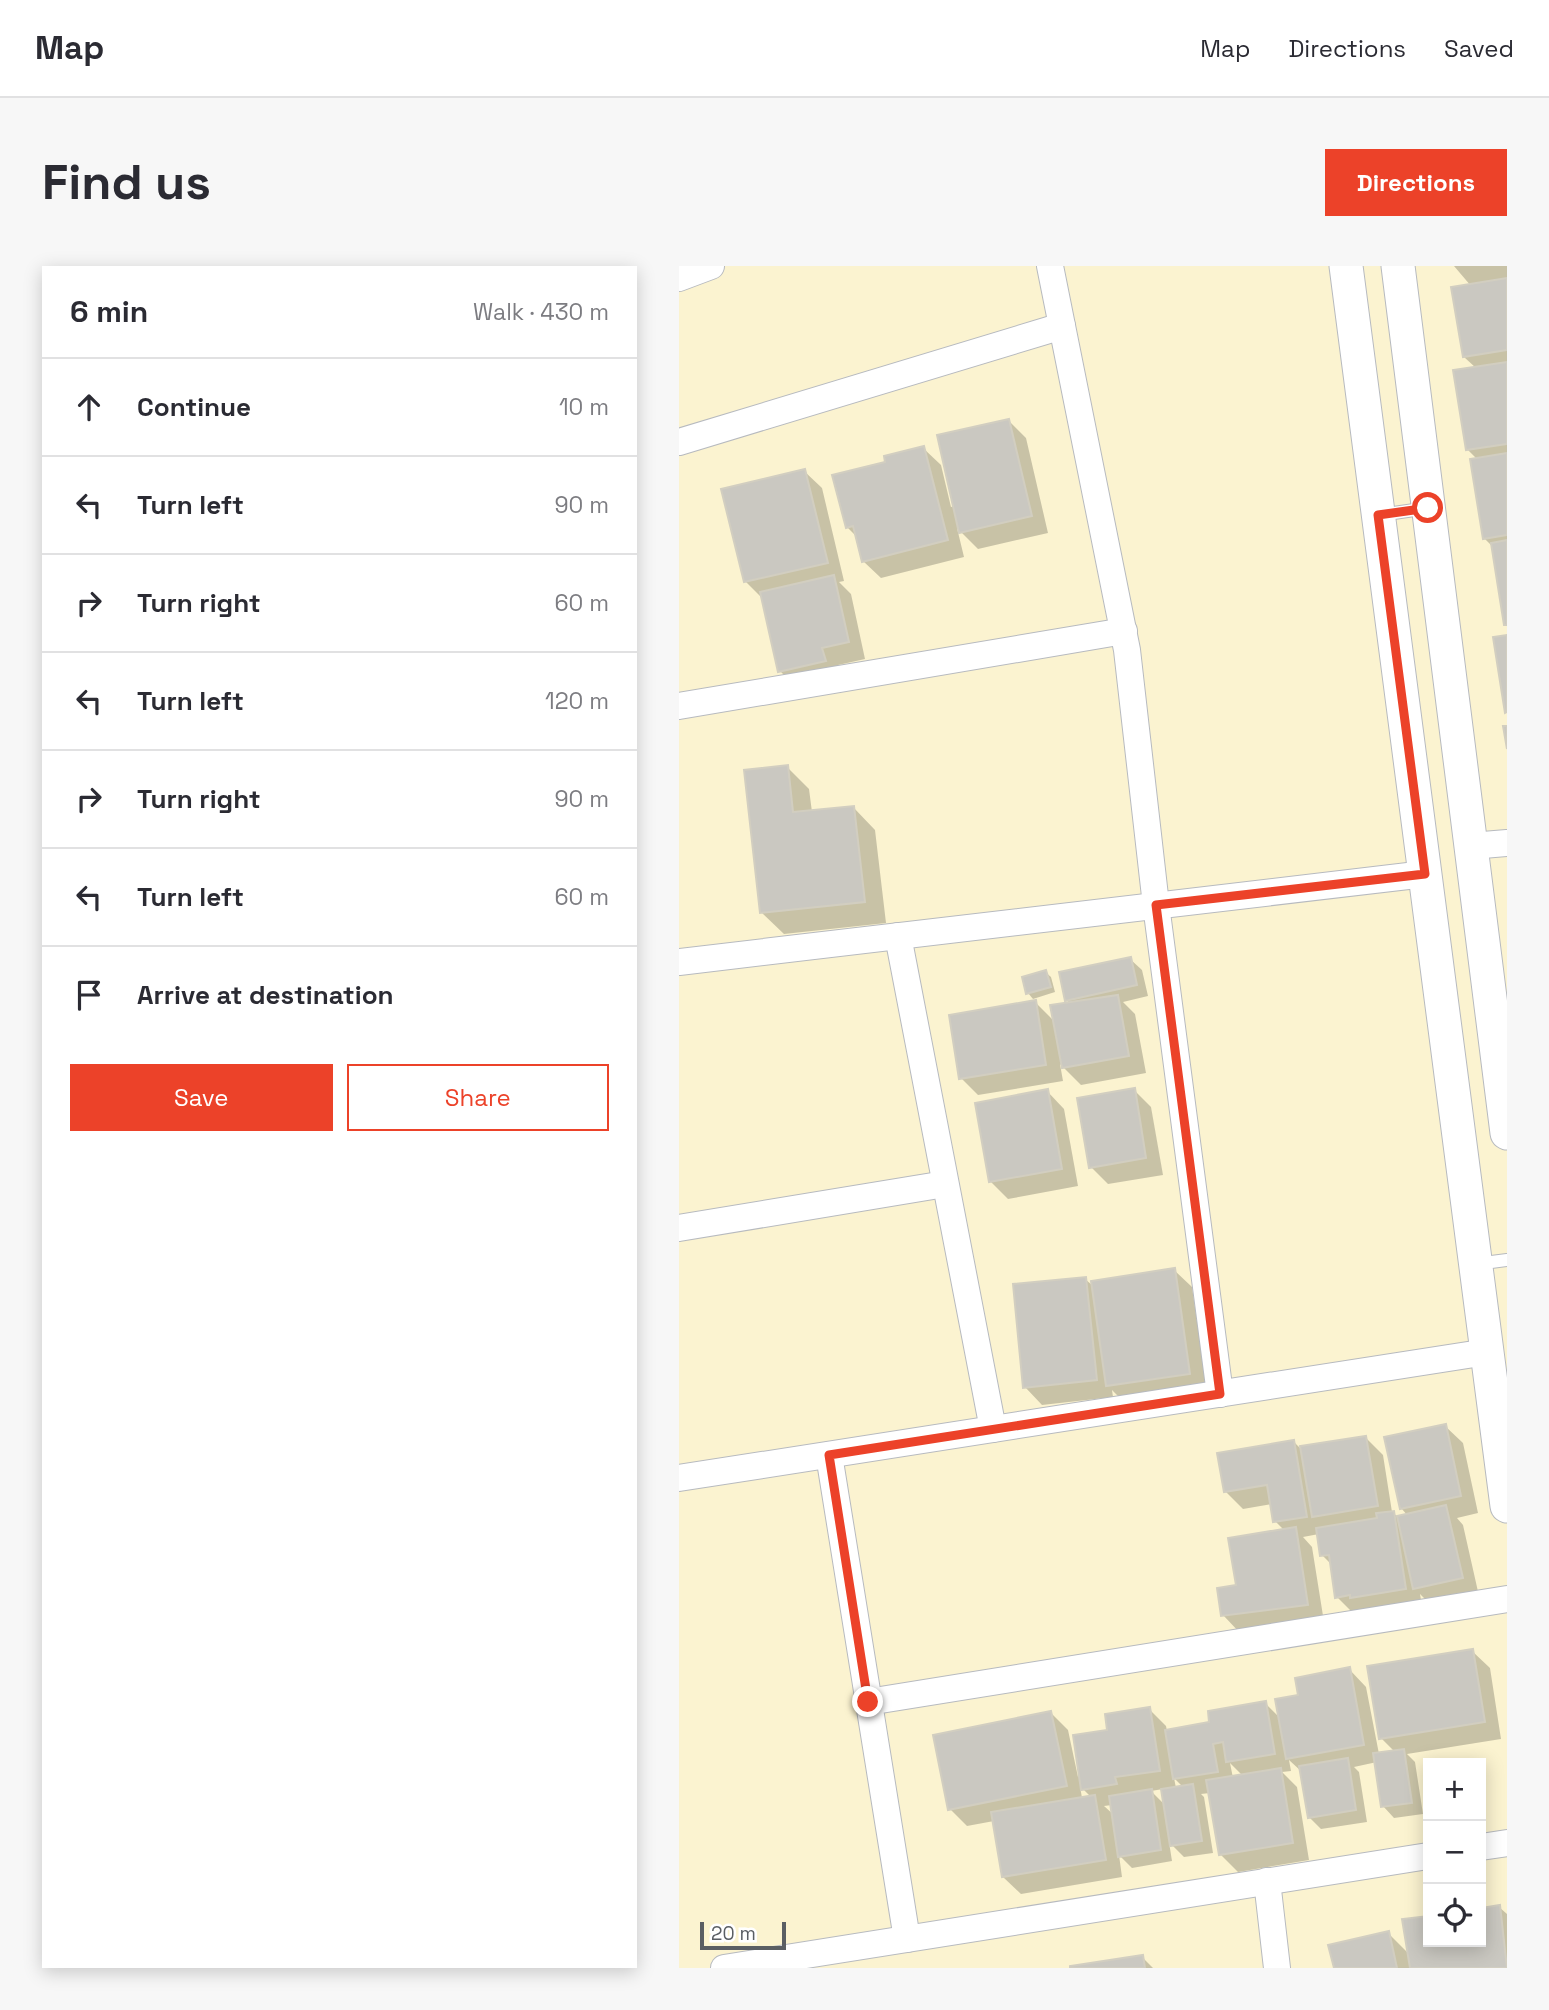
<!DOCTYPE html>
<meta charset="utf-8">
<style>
:root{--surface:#fff;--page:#f7f7f7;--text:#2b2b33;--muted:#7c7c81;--line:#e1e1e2;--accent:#ec4229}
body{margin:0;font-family:"Space Grotesk",sans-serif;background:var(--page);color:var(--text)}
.controls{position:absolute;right:21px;bottom:21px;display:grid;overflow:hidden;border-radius:0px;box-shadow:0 4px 18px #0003}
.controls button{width:63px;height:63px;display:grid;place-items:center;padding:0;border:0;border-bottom:2px solid var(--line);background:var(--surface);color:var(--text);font:35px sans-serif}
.scale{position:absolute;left:21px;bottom:18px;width:86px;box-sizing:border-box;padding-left:7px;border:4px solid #5a5e63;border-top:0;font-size:19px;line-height:24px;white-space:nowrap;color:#5a5e63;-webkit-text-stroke:5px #fff;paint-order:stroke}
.stop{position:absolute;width:21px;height:21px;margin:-16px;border:5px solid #ec4229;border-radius:50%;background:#fff}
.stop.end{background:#ec4229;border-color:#fff;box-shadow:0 2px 7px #0008}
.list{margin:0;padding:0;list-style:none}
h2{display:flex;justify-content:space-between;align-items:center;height:91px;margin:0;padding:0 28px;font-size:30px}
h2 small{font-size:23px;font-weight:400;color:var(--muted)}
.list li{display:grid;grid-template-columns:46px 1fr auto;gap:21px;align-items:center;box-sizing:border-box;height:98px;padding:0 28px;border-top:2px solid var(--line)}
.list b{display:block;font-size:26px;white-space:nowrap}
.list em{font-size:23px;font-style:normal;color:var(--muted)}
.actions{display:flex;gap:14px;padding:21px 28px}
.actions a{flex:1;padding:16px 0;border:2px solid var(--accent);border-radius:0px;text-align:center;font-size:24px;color:var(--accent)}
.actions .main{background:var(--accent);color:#fff}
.icon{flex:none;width:38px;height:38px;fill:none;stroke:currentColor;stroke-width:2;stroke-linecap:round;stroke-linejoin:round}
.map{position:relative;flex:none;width:828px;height:1702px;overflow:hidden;border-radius:0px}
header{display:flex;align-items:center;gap:42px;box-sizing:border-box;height:98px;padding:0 35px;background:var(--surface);border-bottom:2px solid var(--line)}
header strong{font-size:33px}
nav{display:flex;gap:38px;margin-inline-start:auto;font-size:24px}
.intro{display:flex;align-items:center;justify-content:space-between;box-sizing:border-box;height:168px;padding:0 42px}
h1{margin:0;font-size:49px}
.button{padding:18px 32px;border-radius:0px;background:var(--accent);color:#fff;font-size:24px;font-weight:700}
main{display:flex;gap:42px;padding:0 42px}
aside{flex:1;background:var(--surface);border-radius:0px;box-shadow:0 4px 18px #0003}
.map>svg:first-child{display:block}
.sand{fill:#fbf3d0;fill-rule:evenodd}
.shadow{fill:#0003;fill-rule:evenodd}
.building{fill:#cac8c1;stroke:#d2cec0;stroke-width:2}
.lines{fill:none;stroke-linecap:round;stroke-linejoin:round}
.service-casing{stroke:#b7babf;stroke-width:14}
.minor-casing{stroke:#b7babf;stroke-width:28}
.tertiary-casing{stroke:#b7babf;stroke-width:35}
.service{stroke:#fff;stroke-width:12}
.minor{stroke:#fff;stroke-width:26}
.tertiary{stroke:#fff;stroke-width:33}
.route{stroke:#ec4229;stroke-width:9}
</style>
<header>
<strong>Map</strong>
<nav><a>Map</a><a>Directions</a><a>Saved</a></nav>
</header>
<div class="intro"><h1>Find us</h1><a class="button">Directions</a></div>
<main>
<aside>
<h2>6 min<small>Walk · 430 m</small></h2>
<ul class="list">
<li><svg class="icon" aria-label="ahead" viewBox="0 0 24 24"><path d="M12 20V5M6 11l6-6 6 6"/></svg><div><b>Continue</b></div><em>10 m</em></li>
<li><svg class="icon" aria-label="left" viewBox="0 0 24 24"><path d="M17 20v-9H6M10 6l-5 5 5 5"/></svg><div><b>Turn left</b></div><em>90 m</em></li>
<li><svg class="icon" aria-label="right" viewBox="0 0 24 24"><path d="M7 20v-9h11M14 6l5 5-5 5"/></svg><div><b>Turn right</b></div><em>60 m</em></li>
<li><svg class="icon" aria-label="left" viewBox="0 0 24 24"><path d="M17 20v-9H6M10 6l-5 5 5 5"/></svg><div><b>Turn left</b></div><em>120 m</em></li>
<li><svg class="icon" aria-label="right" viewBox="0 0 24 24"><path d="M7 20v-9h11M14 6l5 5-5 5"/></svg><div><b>Turn right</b></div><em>90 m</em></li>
<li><svg class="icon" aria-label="left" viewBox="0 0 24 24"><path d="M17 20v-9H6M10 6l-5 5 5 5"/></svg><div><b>Turn left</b></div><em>60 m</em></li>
<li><svg class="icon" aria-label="arrive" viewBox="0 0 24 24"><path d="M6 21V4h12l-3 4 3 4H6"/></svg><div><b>Arrive at destination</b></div></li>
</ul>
<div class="actions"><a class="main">Save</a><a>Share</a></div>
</aside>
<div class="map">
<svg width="828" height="1702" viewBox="0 0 828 1702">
<rect width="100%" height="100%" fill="#eeece2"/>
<!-- sand -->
<path class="sand" d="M0,0H828V1702H0ZM749,1497H802V1676H749Z"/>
<!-- shadow -->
<g class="shadow">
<polygon points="775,0 828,0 828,360 814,281 805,272 798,193 788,183 797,102 785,91 792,20"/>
<polygon points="330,155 347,172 369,267 299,283 278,262 285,291 202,312 184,295 178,271 168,261 209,197 244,182 262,199 272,241 275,240"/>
<polygon points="125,205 143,222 165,315 160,316 172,328 186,393 159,399 163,412 118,422 101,405 85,334 66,315"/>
<polygon points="108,501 130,523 133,546 174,541 196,564 207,657 105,668 82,646"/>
<polygon points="451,693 463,704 469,730 444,736 456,748 467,807 402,819 381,798 384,815 299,829 282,812 356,736 376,756 391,738 388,734"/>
<polygon points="366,706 372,711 376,726 354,733 349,727 345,712"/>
<polygon points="455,824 472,841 484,909 429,918 412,901"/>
<polygon points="368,825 385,843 399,920 329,933 311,915"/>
<polygon points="495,1004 513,1021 528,1125 446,1137 433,1124 434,1131 363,1139 346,1121 406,1013 414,1020"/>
<polygon points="766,1160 784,1177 799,1247 778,1252 784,1259 800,1330 753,1340 741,1328 743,1340 675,1348 658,1331 653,1299 643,1289 640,1268 624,1271 633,1281 645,1356 561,1367 544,1349 559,1321 606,1265 596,1255 593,1238 564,1243 547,1226 615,1176 621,1182 686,1171 704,1189 713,1246 720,1252 729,1250 722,1242"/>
<path d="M793,1385L811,1402L822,1473L728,1488L736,1496L744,1548L715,1552L704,1540L698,1496L675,1501L680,1506L688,1556L642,1563L630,1551L623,1506L610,1494L612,1505L603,1506L618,1521L630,1594L559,1606L541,1588L531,1527L522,1528L525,1531L534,1587L505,1591L490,1576L493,1595L453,1602L440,1589L443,1611L342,1628L324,1611L315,1555L288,1560L271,1543L372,1447L389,1464L399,1511H402L430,1465L470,1443L487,1460L488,1465L532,1457L586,1437L601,1452L622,1430L670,1403L687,1421L700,1488L716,1486L702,1472ZM551,1497L564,1510L554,1512ZM495,1512L504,1521L497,1522ZM401,1520L412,1531L403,1532ZM484,1523L487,1540L472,1525ZM433,1539L435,1549L425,1540Z"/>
<polygon points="820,1641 828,1648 828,1702 656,1702 651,1680 709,1667 730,1688 725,1655 749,1651 749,1676 802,1676 802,1643"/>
<polygon points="463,1691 474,1702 393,1702"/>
</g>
<!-- building -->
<g class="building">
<polygon points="828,12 828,84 784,91 772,21"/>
<polygon points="828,96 828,178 787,184 774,104"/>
<polygon points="330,153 353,250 280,267 258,169"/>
<polygon points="245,180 269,274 183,296 174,260 167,262 153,209 206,196 205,190"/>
<polygon points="828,187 828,269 804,273 791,193"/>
<polygon points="126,203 149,297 65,316 42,223"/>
<polygon points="828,274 828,359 825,359 812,277"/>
<polygon points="155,309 170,376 143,382 147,395 99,406 81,326"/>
<polygon points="828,369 828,446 826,447 814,371"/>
<polygon points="824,460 828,460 828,483"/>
<polygon points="109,499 114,546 175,540 186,636 81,647 65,504"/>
<polygon points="452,691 458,719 386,735 380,706"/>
<polygon points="367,704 372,721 347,728 343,711"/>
<polygon points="439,729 450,790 383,802 371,739"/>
<polygon points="357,734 367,799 280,813 270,749"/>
<polygon points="456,822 467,892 410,902 398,832"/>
<polygon points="369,823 383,903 310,916 296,837"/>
<polygon points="496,1002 511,1108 427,1120 412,1015"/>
<polygon points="407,1011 418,1114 344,1122 334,1018"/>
<polygon points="767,1158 782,1230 721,1243 705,1171"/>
<polygon points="687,1170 699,1240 633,1251 621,1180"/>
<polygon points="615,1174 628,1251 594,1256 588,1219 545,1226 538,1187"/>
<polygon points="767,1239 784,1312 734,1323 718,1250"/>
<polygon points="715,1245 727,1323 671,1332 671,1329 656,1332 650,1289 641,1290 637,1262 698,1252 697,1247"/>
<polygon points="617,1261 629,1339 542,1350 538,1322 557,1319 549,1272"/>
<polygon points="794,1383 806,1456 700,1473 688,1400"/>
<polygon points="671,1401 685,1479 607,1493 596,1433 619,1429 616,1412"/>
<polygon points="587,1435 596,1488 547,1496 544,1476 534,1478 539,1506 494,1513 486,1464 530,1456 529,1445"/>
<polygon points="471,1441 481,1505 436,1511 438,1518 402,1524 394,1469 428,1464 426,1448"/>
<polygon points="372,1445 388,1520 269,1544 254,1469"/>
<polygon points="725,1483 733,1537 702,1541 694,1487"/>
<polygon points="669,1492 677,1544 629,1552 620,1500"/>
<polygon points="602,1502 614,1577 540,1589 527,1514"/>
<polygon points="514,1518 523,1575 491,1580 482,1523"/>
<polygon points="473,1523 482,1584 439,1591 430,1530"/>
<polygon points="416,1529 427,1594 323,1611 312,1546"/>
<polygon points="821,1639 828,1702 731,1702 723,1653 749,1650 749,1676 802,1676 802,1642"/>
<polygon points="710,1665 718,1702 655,1702 649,1679"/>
<polygon points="464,1689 466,1702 391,1702 391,1700"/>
</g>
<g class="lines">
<defs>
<g id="service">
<polyline points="701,249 749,242"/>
<polyline points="797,998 828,994"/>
</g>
<g id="minor">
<polyline points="371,0 448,384 477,639 541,1128"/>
<polyline points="0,12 32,0"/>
<polyline points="0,176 383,60"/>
<polyline points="0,440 445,365"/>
<polyline points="792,580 828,577"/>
<polyline points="219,670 314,1163"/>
<polyline points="0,696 746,608"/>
<polyline points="0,962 266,918"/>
<polyline points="150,1189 228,1673"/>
<polyline points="0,1212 808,1086"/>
<polyline points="189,1436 828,1333"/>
<polyline points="802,1581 828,1577"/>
<polyline points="588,1615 598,1702"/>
<polyline points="45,1702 749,1590"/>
</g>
<g id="tertiary">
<polyline points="667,0 828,1240"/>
<polyline points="719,0 828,867"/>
</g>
</defs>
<!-- service casing -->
<use href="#service" class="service-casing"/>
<!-- minor casing -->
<use href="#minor" class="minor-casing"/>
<!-- tertiary casing -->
<use href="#tertiary" class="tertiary-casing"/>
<!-- service -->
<use href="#service" class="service"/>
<!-- minor -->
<use href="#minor" class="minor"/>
<!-- tertiary -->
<use href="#tertiary" class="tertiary"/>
</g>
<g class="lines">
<!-- route -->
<polyline class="route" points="189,1436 150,1189 541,1128 477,639 746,608 699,249 749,242"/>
</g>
</svg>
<div class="controls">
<button>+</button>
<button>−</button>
<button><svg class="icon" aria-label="locate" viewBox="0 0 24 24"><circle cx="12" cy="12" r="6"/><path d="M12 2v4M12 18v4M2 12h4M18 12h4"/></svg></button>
</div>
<div class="scale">20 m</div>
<div class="stop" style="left:749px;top:242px"></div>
<div class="stop end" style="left:189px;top:1436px"></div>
</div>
</main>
